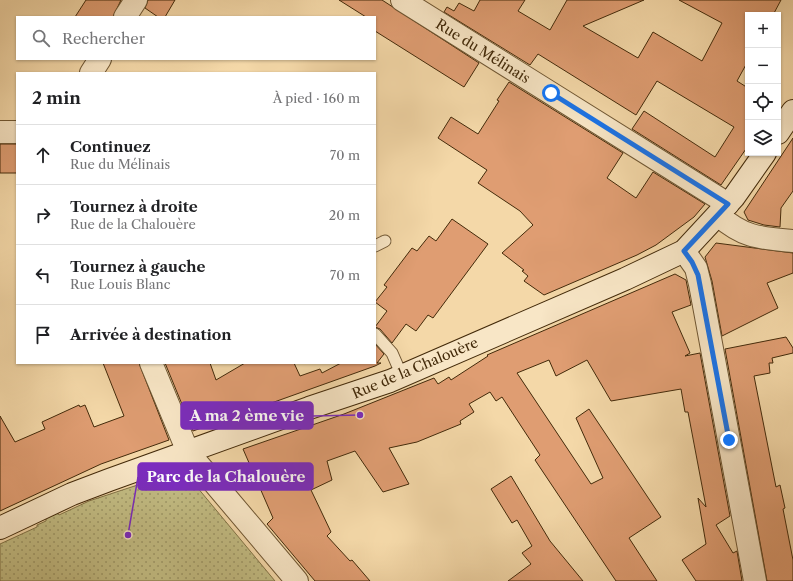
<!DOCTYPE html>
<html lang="fr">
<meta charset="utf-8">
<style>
:root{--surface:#fff;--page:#f2f2f2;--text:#202124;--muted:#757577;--line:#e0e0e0}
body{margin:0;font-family:"Libre Caslon Text",serif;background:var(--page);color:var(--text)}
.controls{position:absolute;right:12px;top:12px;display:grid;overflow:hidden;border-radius:0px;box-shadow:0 1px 3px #0004}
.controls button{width:36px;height:36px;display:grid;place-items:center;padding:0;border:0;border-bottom:1px solid var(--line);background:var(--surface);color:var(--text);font:20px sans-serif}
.stop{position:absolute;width:12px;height:12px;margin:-9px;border:3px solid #1a73e8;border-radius:50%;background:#fff}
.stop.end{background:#1a73e8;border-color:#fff;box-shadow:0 1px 4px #0008}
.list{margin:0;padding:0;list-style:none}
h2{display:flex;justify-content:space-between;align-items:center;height:52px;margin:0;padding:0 16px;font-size:17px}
h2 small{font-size:13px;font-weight:400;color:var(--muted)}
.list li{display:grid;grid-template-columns:26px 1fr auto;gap:12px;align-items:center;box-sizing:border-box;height:60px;padding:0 16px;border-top:1px solid var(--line)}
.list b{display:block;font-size:15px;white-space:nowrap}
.list p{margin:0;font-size:13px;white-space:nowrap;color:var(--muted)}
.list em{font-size:13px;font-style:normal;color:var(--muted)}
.icon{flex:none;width:22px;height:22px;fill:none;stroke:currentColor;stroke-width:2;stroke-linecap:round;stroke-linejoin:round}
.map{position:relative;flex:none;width:793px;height:581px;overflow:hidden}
.search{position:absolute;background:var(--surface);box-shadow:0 1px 3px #0004;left:16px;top:16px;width:360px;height:44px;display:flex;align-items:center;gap:10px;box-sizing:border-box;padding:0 14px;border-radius:0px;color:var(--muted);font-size:15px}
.panel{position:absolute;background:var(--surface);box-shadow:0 1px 3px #0004;left:16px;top:72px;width:360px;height:292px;border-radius:0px}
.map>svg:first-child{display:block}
.park{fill:url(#park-dots);stroke:#827346}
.building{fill:#df9d72;stroke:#432a0a}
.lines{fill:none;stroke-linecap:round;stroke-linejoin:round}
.lane-casing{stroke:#6f5632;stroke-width:13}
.street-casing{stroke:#6f5632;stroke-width:24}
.secondary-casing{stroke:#432a0a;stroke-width:24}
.lane{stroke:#f8e6c6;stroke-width:11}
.street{stroke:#f8e6c6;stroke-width:22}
.secondary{stroke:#f8e6c6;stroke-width:22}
.route{stroke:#1a73e8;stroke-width:5}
.labels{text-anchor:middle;stroke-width:3;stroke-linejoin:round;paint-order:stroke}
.street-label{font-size:14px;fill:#432a0a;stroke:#f8e6c6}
.leader{fill:none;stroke:#7b2cbf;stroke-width:1.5}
.callout-dot{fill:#7b2cbf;stroke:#f8e6c6;stroke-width:1.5}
.callout{fill:#7b2cbf;stroke:#7b2cbf;stroke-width:1.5}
.callout-label{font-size:15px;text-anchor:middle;font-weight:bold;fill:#fff}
</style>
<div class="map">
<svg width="793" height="581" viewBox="0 0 793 581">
<defs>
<pattern id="park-dots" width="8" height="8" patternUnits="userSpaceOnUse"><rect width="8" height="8" fill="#c2bc83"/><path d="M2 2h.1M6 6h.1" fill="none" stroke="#9f9969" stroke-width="1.8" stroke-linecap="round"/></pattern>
</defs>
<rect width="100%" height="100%" fill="#f4d8a8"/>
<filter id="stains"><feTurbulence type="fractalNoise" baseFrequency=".005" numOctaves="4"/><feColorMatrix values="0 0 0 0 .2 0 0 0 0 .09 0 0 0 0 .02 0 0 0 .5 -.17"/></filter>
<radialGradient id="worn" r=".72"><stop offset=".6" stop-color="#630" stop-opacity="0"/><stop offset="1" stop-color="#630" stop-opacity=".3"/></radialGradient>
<!-- park -->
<polygon class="park" points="174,473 187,475 275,581 0,581 0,544 37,527 37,525 46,521 46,517 57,512 59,515 89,501"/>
<!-- building -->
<g class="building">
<polygon points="86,0 121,0 113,17 75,17"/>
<polygon points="148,0 175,0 165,17 158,17 145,8"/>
<polygon points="339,0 382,0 479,63 464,87 375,31 375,17 366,17"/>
<polygon points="480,0 525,0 518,11 550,30 567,0 644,0 583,26 638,58 653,32 702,61 722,23 679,0 781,0 773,15 748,15 748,61 737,81 748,88 748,146 721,185 632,129 644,111 715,157 734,127 657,81 636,115 538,54 530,65 444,12 447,7 454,11 459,3 474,11"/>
<polygon points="509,82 623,153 607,178 636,198 653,172 705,204 694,217 656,245 637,255 544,295 524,281 528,276 522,271 524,270 502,253 533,225 520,211 478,183 487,170 438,138 451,117 478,134 499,101 497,100"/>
<polygon points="793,138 793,191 781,208 780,227 764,225 748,220 744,212"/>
<rect x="0" y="144" width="17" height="29"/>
<polygon points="452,219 488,244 433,318 428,315 416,331 406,324 392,343 380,329 375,327 387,311 375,302 387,287 384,285 412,248 417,251 429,236 436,241"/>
<polygon points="716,243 793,253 793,273 767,283 778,308 722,336 712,281 705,257"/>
<polygon points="675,274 686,280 691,305 672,312 690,353 685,356 700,353 730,516 716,525 733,553 737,551 742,581 696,581 682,560 706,544 698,498 706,507 688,412 685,412 681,389 611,401 587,360 556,376 549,360 517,373 591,484 603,478 576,418 589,409 661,517 629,538 657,581 616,581 535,460 540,455 502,397 496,401 490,392 469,404 474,412 460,421 461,424 417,442 389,448 409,484 383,492 355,451 327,461 332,480 311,490 331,532 327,536 350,561 352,560 370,581 315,581 267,524 273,518 243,449 344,414 434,378 438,384 449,377 451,380 488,356 487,355"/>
<polygon points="786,337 793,348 793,353 772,358 773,363 769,363 770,373 754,376 774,477 776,487 780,485 785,508 783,509 793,560 793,581 767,581 725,349"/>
<polygon points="375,344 384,354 377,363 381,363 375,366 193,431 165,363 210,363 216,380 245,363 294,363 300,376 320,369 322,373 341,363 375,363"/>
<polygon points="103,363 139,363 169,440 101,464 0,511 0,416 15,442 45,429 42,422 79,405 80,407 85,405 94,427 124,416"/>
<polygon points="511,476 550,541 583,581 508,581 531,564 522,553 532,546 517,520 512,523 491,489"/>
</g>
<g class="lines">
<defs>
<g id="lane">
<polyline points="375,246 385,241"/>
<polyline points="375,334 392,353 402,376"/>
</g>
<g id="street">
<polyline points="402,0 728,204"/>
<polyline points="125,17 136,0"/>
<polyline points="91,73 100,59"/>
<polyline points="0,132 17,132"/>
<path d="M718,215C744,238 760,238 793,241"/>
<polyline points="684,251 696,268 700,284 755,581"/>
<polyline points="151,363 188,452 297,581"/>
</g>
<g id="secondary">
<polyline points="778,133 793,111"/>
<polyline points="0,528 72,494 109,480 309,408 390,381 625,279 684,251 734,197 765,153"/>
</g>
</defs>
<!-- lane casing -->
<use href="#lane" class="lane-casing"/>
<!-- street casing -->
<use href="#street" class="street-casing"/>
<!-- secondary casing -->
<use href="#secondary" class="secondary-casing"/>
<!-- lane -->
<use href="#lane" class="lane"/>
<!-- street -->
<use href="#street" class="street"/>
<!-- secondary -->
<use href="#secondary" class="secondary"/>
</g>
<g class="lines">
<!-- route -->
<polyline class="route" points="551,93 728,204 684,251 692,262 698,275 729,440"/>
</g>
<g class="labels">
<!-- street labels -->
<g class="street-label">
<text transform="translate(483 51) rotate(32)" y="5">Rue du Mélinais</text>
<text transform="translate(415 368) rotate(-23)" y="5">Rue de la Chalouère</text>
</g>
</g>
<!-- callouts -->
<path class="leader" d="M360 415L313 416M128 535L138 477"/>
<g class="callout-dot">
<circle cx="360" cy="415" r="4"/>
<circle cx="128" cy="535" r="4"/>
</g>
<g class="callout">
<rect x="181" y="402" width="132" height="27" rx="4"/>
<rect x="138" y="463" width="175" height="27" rx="4"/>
</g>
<g class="callout-label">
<text x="247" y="421">A ma 2 ème vie</text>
<text x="226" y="482">Parc de la Chalouère</text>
</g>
<rect width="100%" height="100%" filter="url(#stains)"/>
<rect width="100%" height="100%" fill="url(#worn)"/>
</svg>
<div class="controls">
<button>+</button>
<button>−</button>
<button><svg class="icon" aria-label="locate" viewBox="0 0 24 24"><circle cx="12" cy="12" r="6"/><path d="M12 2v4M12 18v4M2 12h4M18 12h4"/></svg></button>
<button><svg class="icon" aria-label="layers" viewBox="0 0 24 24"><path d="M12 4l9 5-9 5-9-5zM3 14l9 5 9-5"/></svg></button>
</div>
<div class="stop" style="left:551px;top:93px"></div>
<div class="stop end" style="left:729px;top:440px"></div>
<div class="search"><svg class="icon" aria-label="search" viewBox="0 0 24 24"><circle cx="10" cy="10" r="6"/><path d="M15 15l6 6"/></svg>Rechercher</div>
<section class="panel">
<h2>2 min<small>À pied · 160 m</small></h2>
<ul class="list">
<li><svg class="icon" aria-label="ahead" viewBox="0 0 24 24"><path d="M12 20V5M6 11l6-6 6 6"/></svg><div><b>Continuez</b><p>Rue du Mélinais</p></div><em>70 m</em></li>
<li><svg class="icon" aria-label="right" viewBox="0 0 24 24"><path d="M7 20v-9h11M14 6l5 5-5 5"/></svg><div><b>Tournez à droite</b><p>Rue de la Chalouère</p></div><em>20 m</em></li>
<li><svg class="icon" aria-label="left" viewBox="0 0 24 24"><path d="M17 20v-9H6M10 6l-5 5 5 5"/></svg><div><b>Tournez à gauche</b><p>Rue Louis Blanc</p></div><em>70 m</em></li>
<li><svg class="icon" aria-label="arrive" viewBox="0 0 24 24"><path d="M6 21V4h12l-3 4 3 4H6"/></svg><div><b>Arrivée à destination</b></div></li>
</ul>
</section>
</div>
